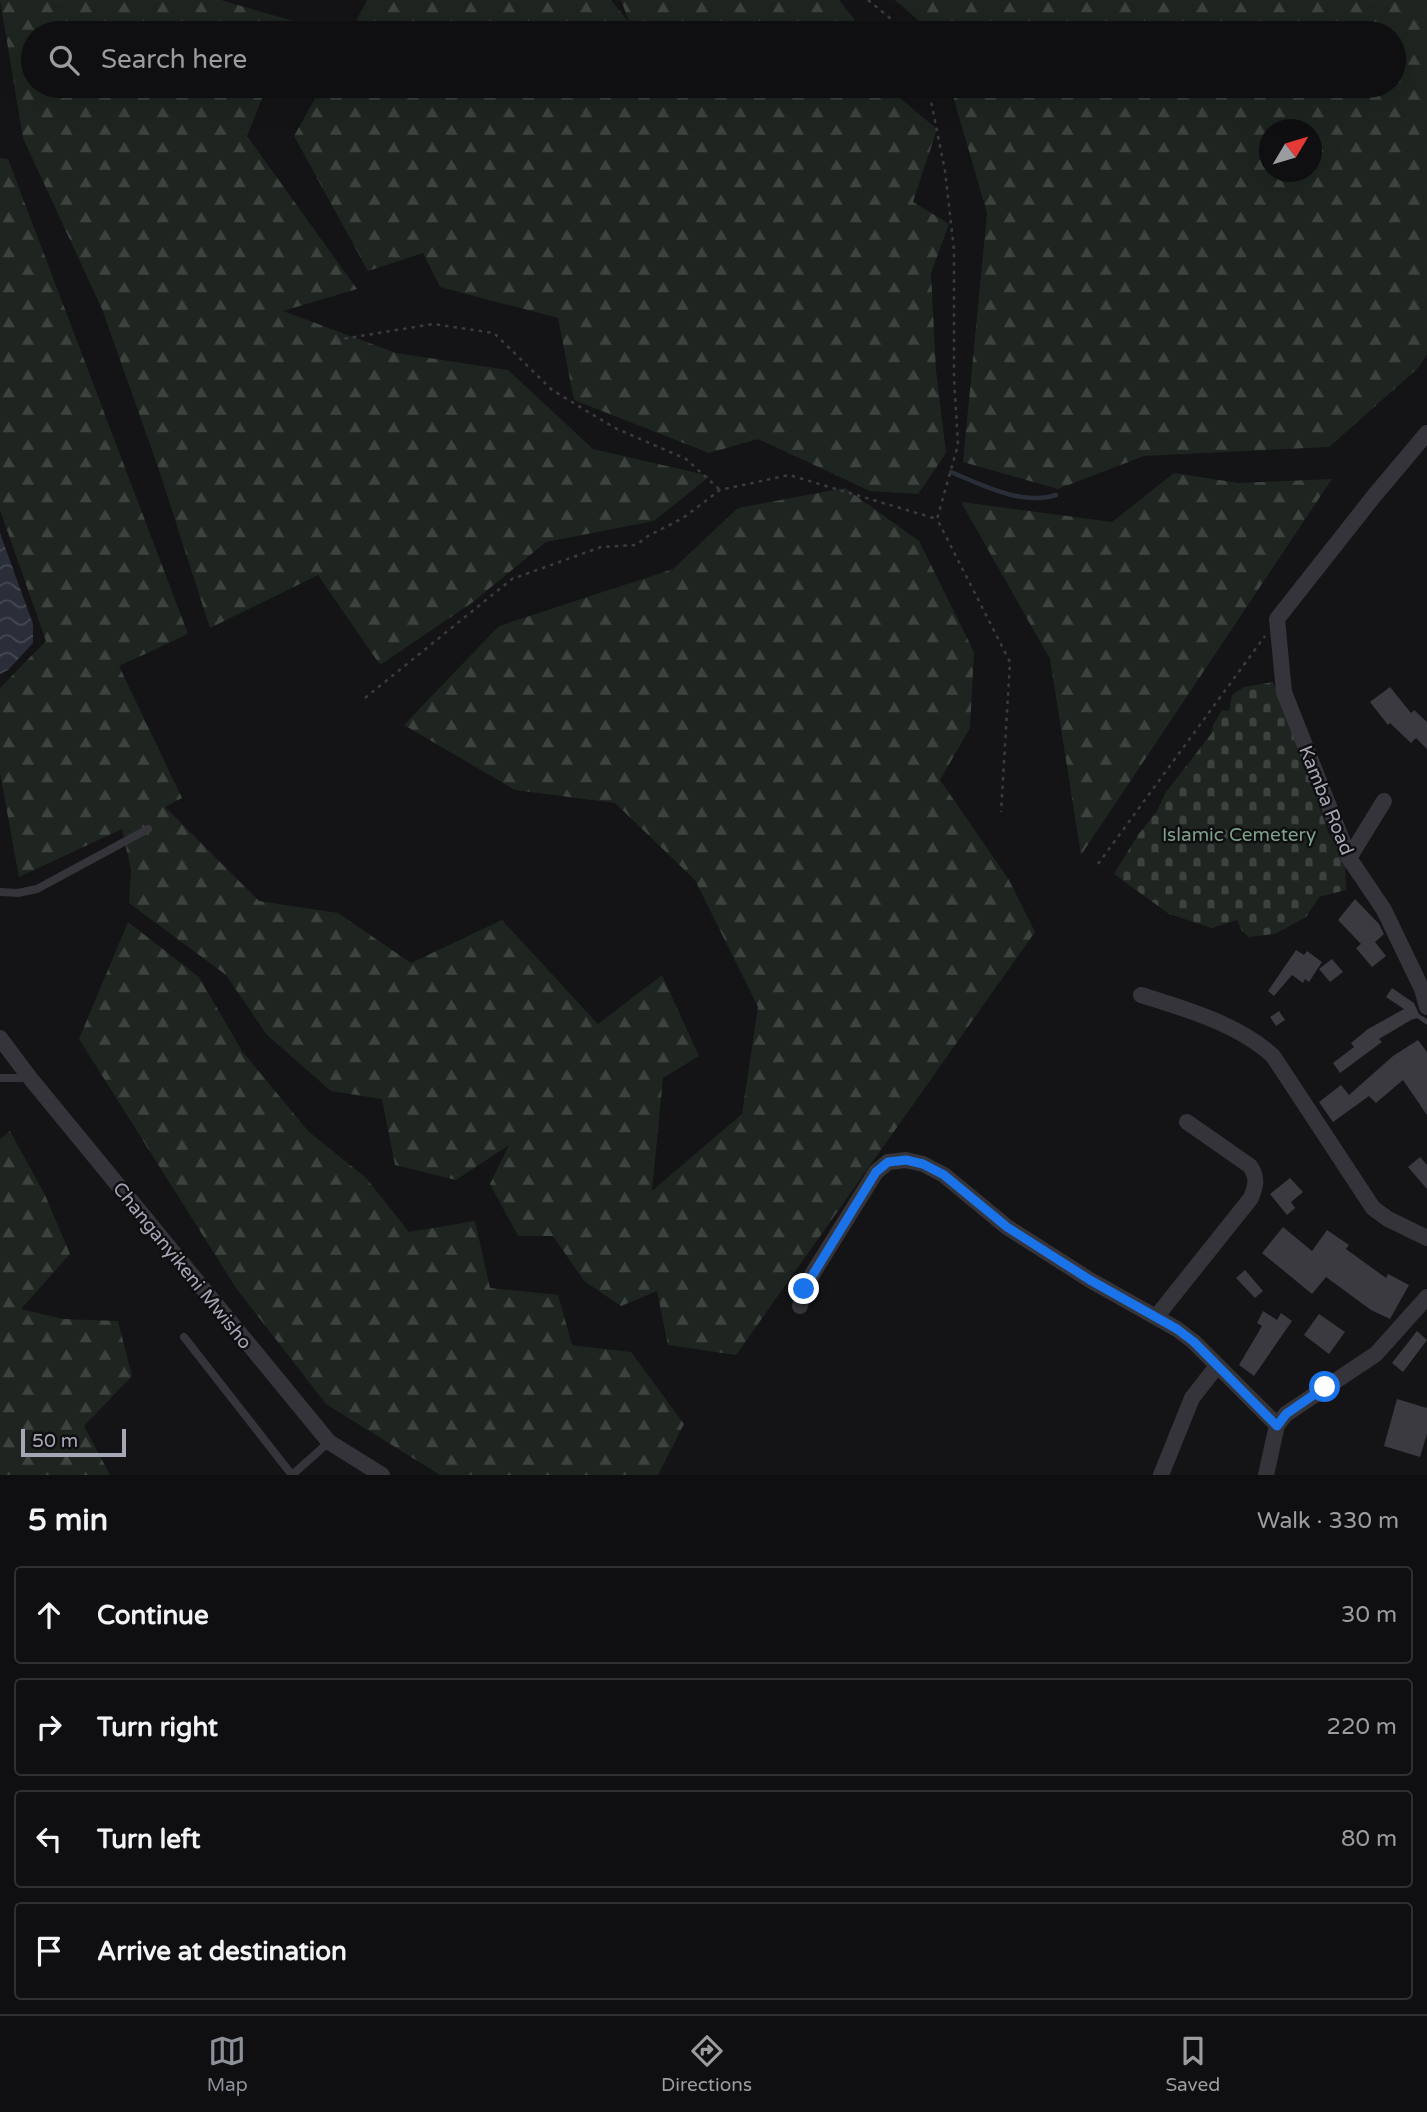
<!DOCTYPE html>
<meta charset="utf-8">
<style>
:root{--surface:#0f0e10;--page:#181719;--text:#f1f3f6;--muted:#9b9c9f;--line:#2f2e30;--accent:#8c9099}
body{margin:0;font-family:"Varela Round",sans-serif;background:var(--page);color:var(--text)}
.compass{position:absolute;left:1259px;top:119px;width:63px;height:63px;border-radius:50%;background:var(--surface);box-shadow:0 7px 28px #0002;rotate:52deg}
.scale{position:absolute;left:21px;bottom:18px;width:105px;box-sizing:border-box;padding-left:7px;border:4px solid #a5a6b6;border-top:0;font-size:19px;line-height:24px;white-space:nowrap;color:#a5a6b6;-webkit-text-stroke:5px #0f0e10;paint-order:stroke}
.stop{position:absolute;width:21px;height:21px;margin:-16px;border:5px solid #1a73e8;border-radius:50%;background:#fff}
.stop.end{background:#1a73e8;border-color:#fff;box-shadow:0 2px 7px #0008}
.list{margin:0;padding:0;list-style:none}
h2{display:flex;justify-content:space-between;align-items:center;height:91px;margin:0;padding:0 28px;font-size:30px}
h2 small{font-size:23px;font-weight:400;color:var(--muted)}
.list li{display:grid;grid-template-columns:46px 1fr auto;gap:21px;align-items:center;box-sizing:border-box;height:98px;margin:0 14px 14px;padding:0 14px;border:2px solid var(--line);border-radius:7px}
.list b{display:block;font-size:26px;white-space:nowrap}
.list em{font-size:23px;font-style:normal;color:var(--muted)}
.icon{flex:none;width:38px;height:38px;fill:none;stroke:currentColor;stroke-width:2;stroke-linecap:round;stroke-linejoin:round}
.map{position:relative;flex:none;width:1427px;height:1475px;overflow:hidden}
.search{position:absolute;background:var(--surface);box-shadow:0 7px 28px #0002;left:21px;right:21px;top:21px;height:77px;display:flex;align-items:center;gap:18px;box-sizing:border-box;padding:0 24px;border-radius:38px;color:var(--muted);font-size:26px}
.sheet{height:539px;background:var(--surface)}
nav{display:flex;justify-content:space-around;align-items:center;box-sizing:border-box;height:98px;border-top:2px solid var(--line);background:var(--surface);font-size:19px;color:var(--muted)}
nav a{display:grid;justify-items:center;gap:4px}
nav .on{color:var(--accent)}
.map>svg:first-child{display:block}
.forest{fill:url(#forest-firs);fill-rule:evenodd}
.cemetery{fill:url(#cemetery-stones)}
.water{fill:url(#water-waves)}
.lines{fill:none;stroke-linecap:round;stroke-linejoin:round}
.stream{stroke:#2a2e39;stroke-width:4.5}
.building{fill:#3b3a40}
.path{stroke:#3a3b41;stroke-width:2.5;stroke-dasharray:3.5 5;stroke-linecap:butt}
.lane{stroke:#35343a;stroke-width:8}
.street{stroke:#35343a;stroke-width:16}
.route{stroke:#1a73e8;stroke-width:9}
.labels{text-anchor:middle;stroke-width:5;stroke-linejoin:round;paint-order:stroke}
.street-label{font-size:19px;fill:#a5a6b6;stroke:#0f0e10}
.park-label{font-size:19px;fill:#7ca188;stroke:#0f0e10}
</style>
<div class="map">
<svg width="1427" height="1475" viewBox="0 0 1427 1475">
<defs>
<pattern id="forest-firs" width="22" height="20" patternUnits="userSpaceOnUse" patternTransform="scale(1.75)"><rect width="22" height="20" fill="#1e2520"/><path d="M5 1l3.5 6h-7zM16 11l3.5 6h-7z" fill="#3c423e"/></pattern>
<pattern id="cemetery-stones" width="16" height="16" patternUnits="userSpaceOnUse" patternTransform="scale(1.75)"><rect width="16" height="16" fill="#1e2520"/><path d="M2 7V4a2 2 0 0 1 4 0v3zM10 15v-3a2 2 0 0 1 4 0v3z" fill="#3c423e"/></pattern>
<pattern id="water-waves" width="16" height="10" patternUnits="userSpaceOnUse" patternTransform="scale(1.75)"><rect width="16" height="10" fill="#2a2e39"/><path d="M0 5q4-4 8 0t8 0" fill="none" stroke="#464953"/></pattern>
</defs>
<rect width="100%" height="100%" fill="#141315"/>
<!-- forest -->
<g class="forest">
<polygon points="0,0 221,0 293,21 288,33 33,33 33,86 267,86 247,136 357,289 283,311 396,353 508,370 593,449 710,476 654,521 546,542 473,602 380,665 318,575 210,628 158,467 102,309 23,138"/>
<polygon points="367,0 611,0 630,24 621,0 839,0 865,33 350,33"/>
<path d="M895,0H1427V354L1418,368L1329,447L1144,456L1058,489L963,462L987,213L950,86H1394V33H933ZM1270,130H1312V172H1270Z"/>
<polygon points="322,86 904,86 900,98 937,129 913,202 949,224 931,273 936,370 946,453 918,494 870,491 758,439 709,453 574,400 558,318 440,287 423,253 368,271 294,136"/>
<polygon points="0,158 8,159 188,634 119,666 182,798 165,807 259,901 338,913 411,963 502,920 598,1024 662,975 699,1056 663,1078 652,1191 742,1114 758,1007 695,880 615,803 515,790 404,725 499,626 673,569 738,508 845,488 919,541 974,652 970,728 940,780 1009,880 1035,932 736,1355 668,1345 657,1291 621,1306 584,1281 553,1236 518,1236 490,1184 509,1145 456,1180 395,1165 382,1099 331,1091 267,1035 226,975 129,903 131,870 122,829 19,877 0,773 0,688 46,641 0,510"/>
<polygon points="1174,473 1239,483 1332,479 1081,855 1050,659 961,502 1112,522"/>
<polygon points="128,922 199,977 242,1051 308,1131 366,1178 409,1232 475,1221 490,1288 558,1295 572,1345 631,1352 684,1424 658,1475 440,1475 326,1404 236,1288 79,1039"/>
<polygon points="10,1131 45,1195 70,1254 21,1309 63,1319 118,1321 132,1376 84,1426 110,1475 0,1475 0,1139"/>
</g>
<!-- cemetery -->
<polygon class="cemetery" points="1273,682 1292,727 1329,834 1345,856 1346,890 1319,897 1306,917 1275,934 1249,937 1242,931 1237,920 1212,928 1169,914 1114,874 1138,835 1157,811 1166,792 1212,733 1213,725 1222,710 1229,711 1232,695 1244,687"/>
<!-- water -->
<polygon class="water" points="0,533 33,624 33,643 8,670 0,674"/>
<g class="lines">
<!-- stream -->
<path class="stream" d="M951,472C982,485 1022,506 1056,495"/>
</g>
<!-- building -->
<g class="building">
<polygon points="1390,687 1411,713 1414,710 1427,722 1427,749 1416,738 1411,743 1390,723 1388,725 1370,702"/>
<polygon points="1355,899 1379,924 1384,934 1375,942 1386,956 1372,967 1356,948 1361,944 1338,920"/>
<polygon points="1296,950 1304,955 1307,951 1322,962 1309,982 1305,979 1303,983 1292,975 1274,996 1268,991"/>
<polygon points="1332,959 1343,972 1330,982 1319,969"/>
<polygon points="1392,988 1414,1003 1419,1014 1427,1019 1427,1025 1417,1018 1411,1020 1379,1039 1382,1042 1340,1073 1333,1063 1354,1047 1351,1043 1368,1029 1404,1009 1386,997"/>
<polygon points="1279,1011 1285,1020 1276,1026 1270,1017"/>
<polygon points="1418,1040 1427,1052 1427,1115 1403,1080 1376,1103 1369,1096 1333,1122 1319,1102 1341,1085 1349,1095 1393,1056"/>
<polygon points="1420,1157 1427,1165 1427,1189 1408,1167"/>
<polygon points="1290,1178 1303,1192 1291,1202 1295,1208 1287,1215 1270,1194"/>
<polygon points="1283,1227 1312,1251 1327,1230 1349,1245 1346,1249 1386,1278 1388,1274 1409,1285 1390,1319 1371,1310 1326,1277 1312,1294 1262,1253"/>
<polygon points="1245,1270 1263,1291 1255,1298 1236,1278"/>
<polygon points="1263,1311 1277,1320 1281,1313 1292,1321 1254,1376 1239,1365 1262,1326 1257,1323"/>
<polygon points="1319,1314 1345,1332 1329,1354 1304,1335"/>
<polygon points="1417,1331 1427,1340 1403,1372 1392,1363"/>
<polygon points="1397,1399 1427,1408 1427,1434 1420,1457 1384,1446"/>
</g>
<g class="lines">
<!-- path -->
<g class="path">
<polyline points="868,0 908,33"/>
<polyline points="928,86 945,171 954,250 954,378 958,445 937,519 1010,662 1001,812"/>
<polyline points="336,340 433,324 494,333 552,390 615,428 686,459 720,490"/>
<polyline points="365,698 512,579 601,547 636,545 648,536 683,518 720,490 789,475 937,519"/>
<polyline points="1098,864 1265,636"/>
</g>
<!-- lane -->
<g class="lane">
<polyline points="0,892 18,893 37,889 148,829"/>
<polyline points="0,1078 30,1078"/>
<polyline points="184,1337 292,1475 329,1442"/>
</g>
<!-- street -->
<g class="street">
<polyline points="1427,433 1374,496 1277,619 1284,692 1319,781 1349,858 1384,910 1422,989 1427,1007"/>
<polyline points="1349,858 1384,801"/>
<path d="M1141,995C1186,1009 1238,1024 1273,1056L1373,1208L1388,1219L1427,1238"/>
<polyline points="0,1038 30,1078 329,1442 382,1475"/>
<polyline points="800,1306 804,1289 813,1273 876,1172 888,1162 906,1160 923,1164 944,1175 1007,1227 1090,1280 1177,1329 1194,1342 1277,1425"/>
<path d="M1156,1317L1251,1198C1256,1185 1258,1178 1250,1166L1187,1122"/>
<polyline points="1161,1475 1192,1398 1217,1366"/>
<polyline points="1266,1475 1277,1425 1286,1414 1376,1354 1427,1297"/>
</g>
</g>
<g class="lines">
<!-- route -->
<polyline class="route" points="804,1289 876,1172 888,1162 906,1160 923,1164 944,1175 1007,1227 1090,1280 1177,1329 1194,1342 1277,1426 1286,1414 1325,1387"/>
</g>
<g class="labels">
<!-- street labels -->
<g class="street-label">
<text transform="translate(1327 800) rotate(68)" y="7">Kamba Road</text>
<text transform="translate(183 1265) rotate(51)" y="7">Changanyikeni Mwisho</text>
</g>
<!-- park labels -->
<g class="park-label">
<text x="1239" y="841">Islamic Cemetery</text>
</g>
</g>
</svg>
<svg class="compass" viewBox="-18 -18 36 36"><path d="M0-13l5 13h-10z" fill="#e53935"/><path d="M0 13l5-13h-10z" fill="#9b9c9f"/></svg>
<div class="scale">50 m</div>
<div class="stop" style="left:1325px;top:1387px"></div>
<div class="stop end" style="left:804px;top:1289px"></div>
<div class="search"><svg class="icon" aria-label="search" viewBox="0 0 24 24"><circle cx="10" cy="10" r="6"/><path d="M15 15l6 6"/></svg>Search here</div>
</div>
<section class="sheet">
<h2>5 min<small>Walk · 330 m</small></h2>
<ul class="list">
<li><svg class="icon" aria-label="ahead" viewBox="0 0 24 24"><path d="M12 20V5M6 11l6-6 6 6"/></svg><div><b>Continue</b></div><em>30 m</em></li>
<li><svg class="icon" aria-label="right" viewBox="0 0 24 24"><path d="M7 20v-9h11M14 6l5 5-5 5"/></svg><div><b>Turn right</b></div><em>220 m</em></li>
<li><svg class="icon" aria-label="left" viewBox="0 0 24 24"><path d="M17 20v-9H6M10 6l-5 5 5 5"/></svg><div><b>Turn left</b></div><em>80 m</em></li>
<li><svg class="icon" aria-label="arrive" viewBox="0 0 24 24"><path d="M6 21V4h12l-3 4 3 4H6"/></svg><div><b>Arrive at destination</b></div></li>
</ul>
</section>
<nav>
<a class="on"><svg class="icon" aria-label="map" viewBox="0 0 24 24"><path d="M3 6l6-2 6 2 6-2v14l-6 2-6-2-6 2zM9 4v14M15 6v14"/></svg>Map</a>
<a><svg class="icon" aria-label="directions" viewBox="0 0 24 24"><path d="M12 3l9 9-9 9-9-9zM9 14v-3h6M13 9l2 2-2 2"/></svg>Directions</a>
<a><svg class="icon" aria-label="saved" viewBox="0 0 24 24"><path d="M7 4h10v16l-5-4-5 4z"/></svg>Saved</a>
</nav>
